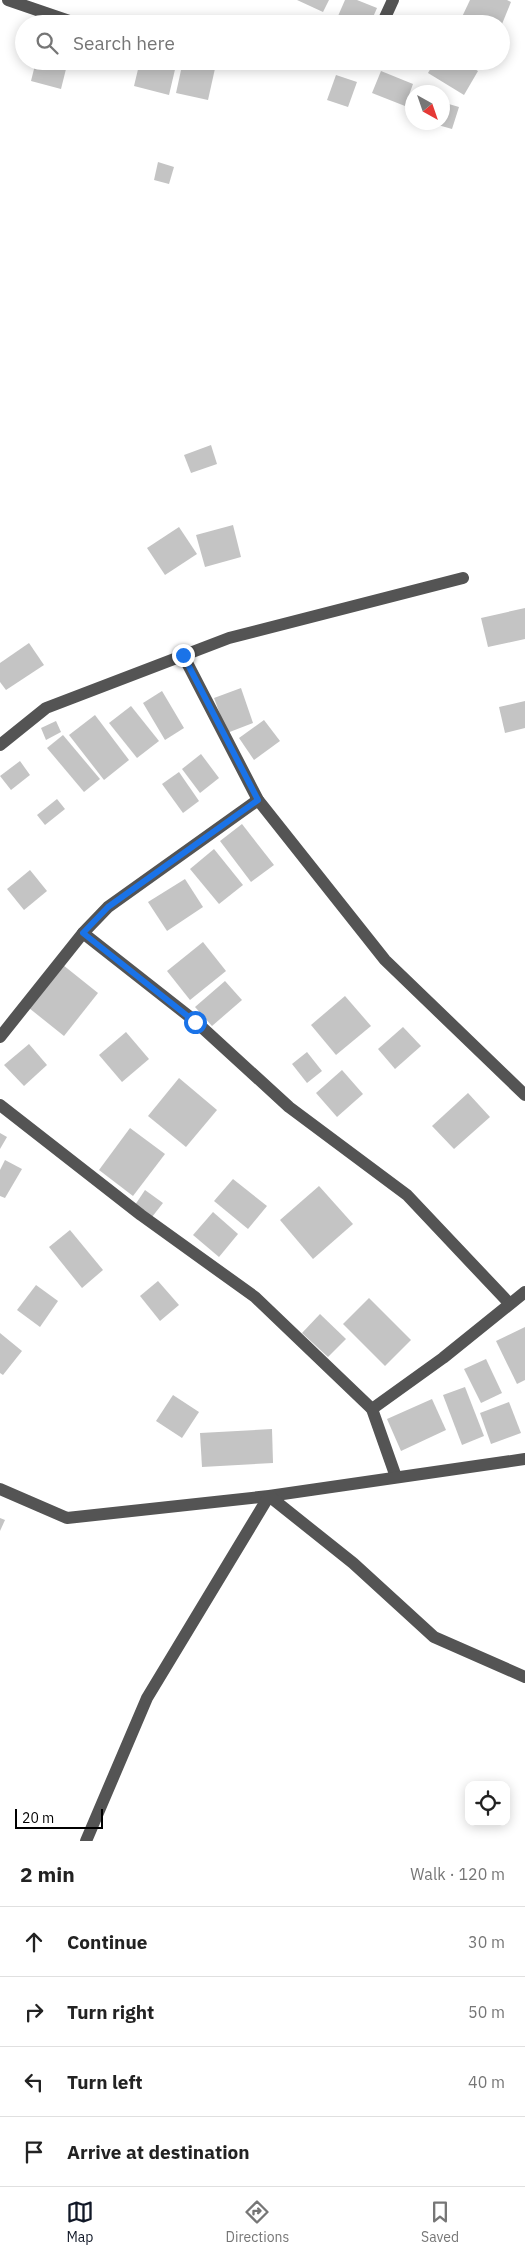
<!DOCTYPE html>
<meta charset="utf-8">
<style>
:root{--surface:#fff;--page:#f2f2f2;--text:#222;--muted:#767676;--line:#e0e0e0;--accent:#111827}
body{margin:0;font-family:"IBM Plex Sans",sans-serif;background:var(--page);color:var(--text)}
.controls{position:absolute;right:15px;bottom:15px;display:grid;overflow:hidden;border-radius:10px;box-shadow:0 2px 12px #0003}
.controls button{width:45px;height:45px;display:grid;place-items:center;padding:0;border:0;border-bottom:1px solid var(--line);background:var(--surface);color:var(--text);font:25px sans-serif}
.compass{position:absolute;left:405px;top:85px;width:45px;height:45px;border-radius:50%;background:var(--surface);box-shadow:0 2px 12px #0003;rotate:140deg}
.scale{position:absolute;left:15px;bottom:12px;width:88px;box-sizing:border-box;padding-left:5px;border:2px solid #000;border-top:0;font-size:14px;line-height:18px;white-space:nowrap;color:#000;-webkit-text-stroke:4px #fff;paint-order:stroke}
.stop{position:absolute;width:15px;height:15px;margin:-11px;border:4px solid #1a73e8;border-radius:50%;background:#fff}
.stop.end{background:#1a73e8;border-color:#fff;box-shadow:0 1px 5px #0008}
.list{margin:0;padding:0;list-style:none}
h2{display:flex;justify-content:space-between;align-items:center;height:65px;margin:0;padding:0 20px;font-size:21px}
h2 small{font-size:16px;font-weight:400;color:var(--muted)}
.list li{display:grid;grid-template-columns:32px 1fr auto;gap:15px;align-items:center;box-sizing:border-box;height:70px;padding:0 20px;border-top:1px solid var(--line)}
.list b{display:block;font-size:19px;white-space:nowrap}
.list em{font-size:16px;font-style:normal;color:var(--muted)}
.icon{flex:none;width:28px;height:28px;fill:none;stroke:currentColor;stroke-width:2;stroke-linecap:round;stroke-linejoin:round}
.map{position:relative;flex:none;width:525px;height:1841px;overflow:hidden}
.search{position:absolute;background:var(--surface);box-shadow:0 2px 12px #0003;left:15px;right:15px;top:15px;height:55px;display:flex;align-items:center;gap:12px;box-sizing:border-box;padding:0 18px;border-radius:28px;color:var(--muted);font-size:19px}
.sheet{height:345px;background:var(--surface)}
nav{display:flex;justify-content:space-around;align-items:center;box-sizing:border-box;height:70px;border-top:1px solid var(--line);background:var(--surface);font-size:14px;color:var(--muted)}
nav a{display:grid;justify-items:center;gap:2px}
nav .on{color:var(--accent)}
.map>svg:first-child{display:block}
.building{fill:#c4c4c4}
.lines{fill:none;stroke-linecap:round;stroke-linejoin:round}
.minor{stroke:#545454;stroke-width:12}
.route{stroke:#1a73e8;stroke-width:6}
</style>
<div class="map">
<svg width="525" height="1841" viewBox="0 0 525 1841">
<rect width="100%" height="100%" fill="#fff"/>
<!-- building -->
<g class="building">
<polygon points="297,0 329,0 323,12"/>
<polygon points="345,0 357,0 377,8 370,24 356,24 338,16"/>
<polygon points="470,0 507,0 511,2 502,24 471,24 461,19"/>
<polygon points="36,61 68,61 61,89 31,81"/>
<polygon points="140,61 155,65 156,61 177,61 169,95 134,86"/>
<polygon points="183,61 216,64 208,100 176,93"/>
<polygon points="435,61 461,61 478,71 464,95 428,73"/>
<polygon points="381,71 413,84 405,106 372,93"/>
<polygon points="336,75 357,82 348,107 327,100"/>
<polygon points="442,102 459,107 452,129 431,123 442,122"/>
<polygon points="158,162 174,167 169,184 154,180"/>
<polygon points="211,445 217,464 191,473 184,455"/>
<polygon points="233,525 241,557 205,567 196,535"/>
<polygon points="179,527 197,554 165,575 147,548"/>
<polygon points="525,608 525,639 488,647 481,618"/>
<polygon points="29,643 44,665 6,690 0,682 0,663"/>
<polygon points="241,688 253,723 227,733 214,698"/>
<polygon points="162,691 184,728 165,740 143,703"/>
<polygon points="525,701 525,728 505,733 499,707"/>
<polygon points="131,706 159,741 137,758 109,723"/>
<polygon points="95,715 129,760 104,780 69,735"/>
<polygon points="264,720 280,741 254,760 239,738"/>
<polygon points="56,721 61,732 46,740 41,728"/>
<polygon points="63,735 100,779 84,792 47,748"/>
<polygon points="201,754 219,778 200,793 182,769"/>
<polygon points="20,761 30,775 11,790 0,776"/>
<polygon points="179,772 199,801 183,813 162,784"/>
<polygon points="57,799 65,809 45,825 37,815"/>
<polygon points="242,824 274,865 251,882 220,841"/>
<polygon points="214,849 243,885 219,904 190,869"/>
<polygon points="30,870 47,891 24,910 7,889"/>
<polygon points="185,879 203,907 167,931 148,902"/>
<polygon points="203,942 226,971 190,1000 167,971"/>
<polygon points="63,965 98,993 64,1036 29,1008"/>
<polygon points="225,981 242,1000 212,1026 195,1007"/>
<polygon points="345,996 371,1026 336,1055 311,1025"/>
<polygon points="403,1027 421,1046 395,1069 378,1049"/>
<polygon points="126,1032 149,1059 122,1082 99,1055"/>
<polygon points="29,1044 47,1065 24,1086 4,1065"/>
<polygon points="307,1052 322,1071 307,1083 292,1064"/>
<polygon points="342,1070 363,1094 337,1117 316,1093"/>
<polygon points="179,1078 217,1110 186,1147 148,1116"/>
<polygon points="468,1093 490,1117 454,1149 432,1126"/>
<polygon points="130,1128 165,1154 133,1196 99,1170"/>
<polygon points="0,1133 7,1137 0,1149"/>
<polygon points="5,1160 22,1169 5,1198 0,1196 0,1170"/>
<polygon points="233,1179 267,1206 248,1229 214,1201"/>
<polygon points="319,1186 353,1224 313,1259 280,1220"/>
<polygon points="145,1190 163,1203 152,1217 135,1205"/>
<polygon points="213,1212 238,1234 219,1257 193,1235"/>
<polygon points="70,1230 103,1270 82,1288 49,1247"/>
<polygon points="158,1281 179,1305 160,1321 140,1296"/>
<polygon points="36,1285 58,1301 40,1327 17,1310"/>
<polygon points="369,1298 411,1340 385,1366 343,1324"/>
<polygon points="320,1314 346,1339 328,1357 302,1333"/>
<polygon points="525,1327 525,1380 517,1384 496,1341"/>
<polygon points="0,1333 22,1351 3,1375 0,1373"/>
<polygon points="486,1359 502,1393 481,1403 464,1369"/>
<polygon points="465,1387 484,1436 462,1445 443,1395"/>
<polygon points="173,1395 199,1412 182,1438 156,1421"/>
<polygon points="432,1399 446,1430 401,1451 387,1419"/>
<polygon points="509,1402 521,1433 491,1444 480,1413"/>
<polygon points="272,1429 273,1463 202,1467 200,1433"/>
<polygon points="0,1518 5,1520 0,1531"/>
</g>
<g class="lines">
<!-- minor -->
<g class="minor">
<polyline points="8,0 78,24"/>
<polyline points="382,24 393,0"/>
<polyline points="183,655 258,800 385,960 525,1095"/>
<polyline points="0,745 46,708 229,638 463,578"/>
<polyline points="83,933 195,1021 289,1107 407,1195 509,1303"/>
<polyline points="0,1037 83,933 108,907 258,800"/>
<polyline points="0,1105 141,1215 255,1297 372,1409"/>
<polyline points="396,1477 372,1409 443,1358 525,1292"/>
<polyline points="0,1489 67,1518 269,1496 525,1459"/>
<polyline points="86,1841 147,1698 269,1496 353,1563 434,1637 525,1677"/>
</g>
</g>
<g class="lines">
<!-- route -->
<polyline class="route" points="183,655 258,800 108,907 83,933 195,1022"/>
</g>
</svg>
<div class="controls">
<button><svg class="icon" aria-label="locate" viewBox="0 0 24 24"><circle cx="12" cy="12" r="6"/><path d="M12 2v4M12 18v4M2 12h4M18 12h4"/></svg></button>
</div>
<svg class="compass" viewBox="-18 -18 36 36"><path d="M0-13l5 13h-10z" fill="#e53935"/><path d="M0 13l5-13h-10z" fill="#767676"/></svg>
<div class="scale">20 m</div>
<div class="stop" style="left:195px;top:1022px"></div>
<div class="stop end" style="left:183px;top:655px"></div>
<div class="search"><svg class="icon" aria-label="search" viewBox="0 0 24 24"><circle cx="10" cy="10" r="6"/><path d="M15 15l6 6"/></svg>Search here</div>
</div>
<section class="sheet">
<h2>2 min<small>Walk · 120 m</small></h2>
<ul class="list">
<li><svg class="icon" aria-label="ahead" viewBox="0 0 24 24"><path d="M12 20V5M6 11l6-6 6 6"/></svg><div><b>Continue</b></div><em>30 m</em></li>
<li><svg class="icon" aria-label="right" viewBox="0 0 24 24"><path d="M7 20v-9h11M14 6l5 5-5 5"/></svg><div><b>Turn right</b></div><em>50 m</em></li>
<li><svg class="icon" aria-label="left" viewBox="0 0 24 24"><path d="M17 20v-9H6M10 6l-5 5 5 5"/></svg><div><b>Turn left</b></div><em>40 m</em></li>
<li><svg class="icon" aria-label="arrive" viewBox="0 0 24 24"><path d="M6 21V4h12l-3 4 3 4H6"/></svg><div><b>Arrive at destination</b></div></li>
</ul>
</section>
<nav>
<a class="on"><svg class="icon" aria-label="map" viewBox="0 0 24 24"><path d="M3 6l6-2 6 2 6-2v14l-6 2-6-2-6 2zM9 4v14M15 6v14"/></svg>Map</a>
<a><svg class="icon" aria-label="directions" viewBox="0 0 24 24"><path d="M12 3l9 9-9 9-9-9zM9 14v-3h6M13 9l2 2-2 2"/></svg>Directions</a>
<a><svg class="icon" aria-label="saved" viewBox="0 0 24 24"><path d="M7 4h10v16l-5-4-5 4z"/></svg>Saved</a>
</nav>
